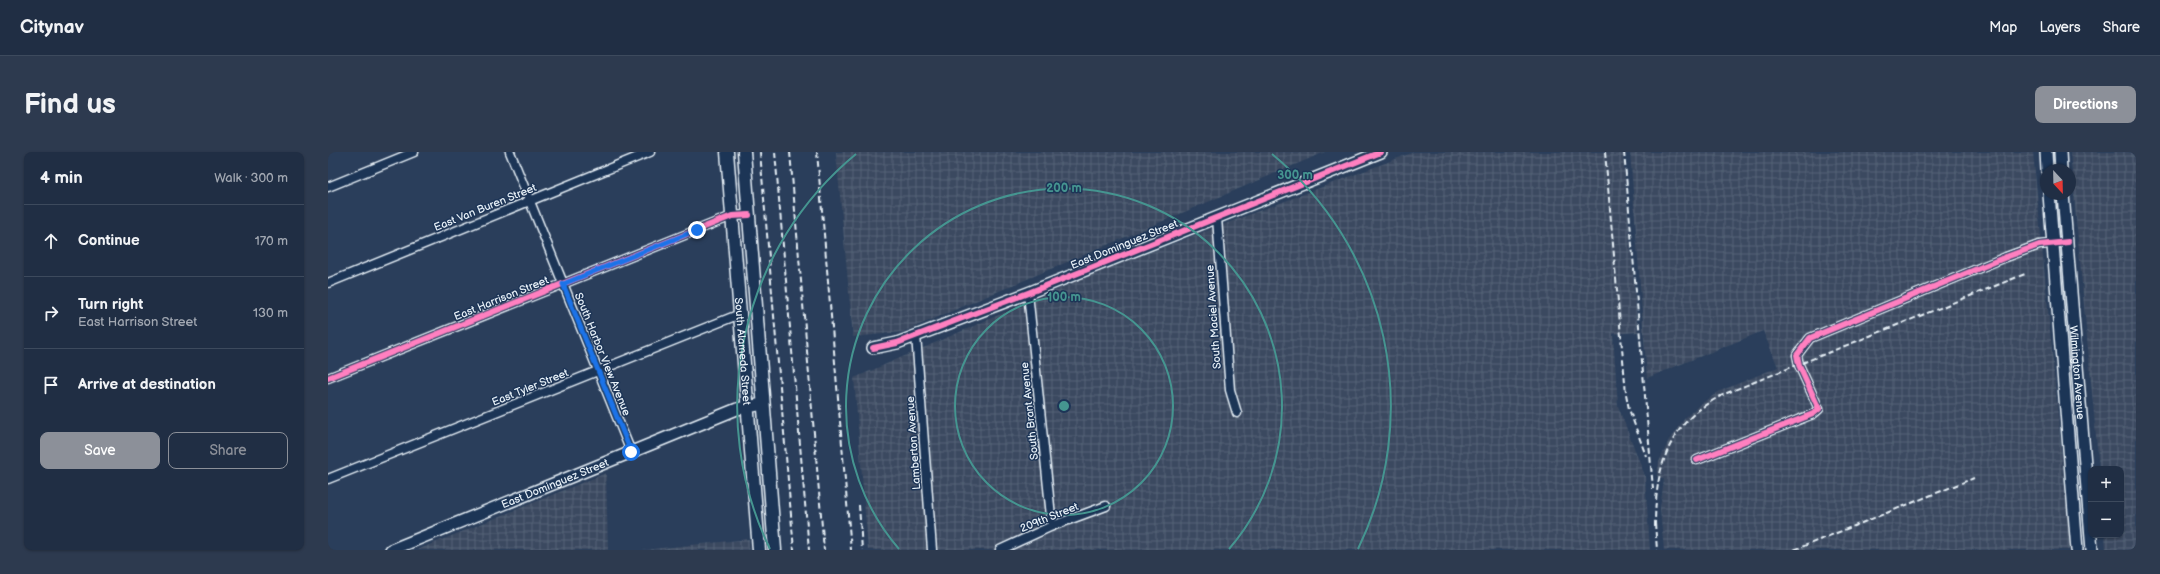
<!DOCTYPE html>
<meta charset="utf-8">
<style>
:root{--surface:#202e44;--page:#2d3a4f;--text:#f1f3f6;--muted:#a2a8b2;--line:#3d4a5d;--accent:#8c9099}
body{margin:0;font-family:"Balsamiq Sans",sans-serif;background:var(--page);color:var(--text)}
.controls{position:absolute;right:12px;bottom:12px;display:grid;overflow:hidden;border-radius:8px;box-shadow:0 1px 3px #0004}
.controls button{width:36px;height:36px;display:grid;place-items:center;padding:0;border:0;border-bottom:1px solid var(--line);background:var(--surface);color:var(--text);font:20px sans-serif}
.compass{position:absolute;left:1712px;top:12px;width:36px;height:36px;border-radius:50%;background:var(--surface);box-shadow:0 1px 3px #0004;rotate:158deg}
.stop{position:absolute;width:12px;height:12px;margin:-9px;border:3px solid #1a73e8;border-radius:50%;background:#fff}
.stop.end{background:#1a73e8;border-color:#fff;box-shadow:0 1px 4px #0008}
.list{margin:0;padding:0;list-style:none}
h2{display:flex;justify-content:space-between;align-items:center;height:52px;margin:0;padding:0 16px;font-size:17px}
h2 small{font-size:13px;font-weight:400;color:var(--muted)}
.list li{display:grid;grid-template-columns:26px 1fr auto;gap:12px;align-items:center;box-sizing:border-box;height:72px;padding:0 16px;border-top:1px solid var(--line)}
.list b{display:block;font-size:15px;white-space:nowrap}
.list p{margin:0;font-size:13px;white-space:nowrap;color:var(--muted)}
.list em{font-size:13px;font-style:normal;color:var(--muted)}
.actions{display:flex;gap:8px;padding:12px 16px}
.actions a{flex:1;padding:9px 0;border:1px solid var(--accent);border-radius:8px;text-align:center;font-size:14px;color:var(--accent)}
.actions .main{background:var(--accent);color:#fff}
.icon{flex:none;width:22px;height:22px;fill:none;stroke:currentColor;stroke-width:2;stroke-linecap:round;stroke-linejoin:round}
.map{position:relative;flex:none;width:1808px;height:398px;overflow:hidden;border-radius:8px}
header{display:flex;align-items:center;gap:24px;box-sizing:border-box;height:56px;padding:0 20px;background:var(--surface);border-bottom:1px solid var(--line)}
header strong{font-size:19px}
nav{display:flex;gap:22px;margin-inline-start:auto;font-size:14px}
.intro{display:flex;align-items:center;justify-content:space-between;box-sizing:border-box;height:96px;padding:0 24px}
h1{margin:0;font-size:28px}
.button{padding:10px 18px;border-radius:8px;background:var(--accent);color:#fff;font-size:14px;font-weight:700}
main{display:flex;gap:24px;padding:0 24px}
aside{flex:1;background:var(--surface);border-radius:8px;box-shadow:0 1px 3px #0004}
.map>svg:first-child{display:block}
.industrial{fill:url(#industrial-grid)}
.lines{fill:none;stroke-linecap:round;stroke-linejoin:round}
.street-casing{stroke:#e8f1f8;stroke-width:11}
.secondary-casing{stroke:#e8f1f8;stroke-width:14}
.primary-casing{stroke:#e8f1f8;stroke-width:15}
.street{stroke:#1d3557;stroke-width:8}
.secondary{stroke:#1d3557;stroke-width:11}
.primary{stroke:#1d3557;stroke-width:12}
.rail{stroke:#e8f1f8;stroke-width:2;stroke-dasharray:6 3;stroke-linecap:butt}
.cycleway-casing{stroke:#1d3557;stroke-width:8}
.cycleway{stroke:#ff80c0;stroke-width:6}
.route{stroke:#1a73e8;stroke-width:5}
.ring{fill:none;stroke:#459590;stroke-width:2}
.labels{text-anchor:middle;stroke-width:3;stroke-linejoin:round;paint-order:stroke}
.street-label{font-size:11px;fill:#e8f1f8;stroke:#1d3557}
.centre{fill:#459590;stroke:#1d3557;stroke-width:2}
.ring-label{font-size:12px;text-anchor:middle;font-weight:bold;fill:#459590;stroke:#1d3557;stroke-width:3;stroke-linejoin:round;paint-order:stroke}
</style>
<header>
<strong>Citynav</strong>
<nav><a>Map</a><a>Layers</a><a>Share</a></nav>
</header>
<div class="intro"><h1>Find us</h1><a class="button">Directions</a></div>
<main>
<aside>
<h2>4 min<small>Walk · 300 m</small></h2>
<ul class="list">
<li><svg class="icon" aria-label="ahead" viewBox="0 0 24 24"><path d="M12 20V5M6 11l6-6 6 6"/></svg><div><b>Continue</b></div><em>170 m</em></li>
<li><svg class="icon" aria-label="right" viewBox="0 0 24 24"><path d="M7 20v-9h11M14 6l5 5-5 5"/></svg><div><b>Turn right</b><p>East Harrison Street</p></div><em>130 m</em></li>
<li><svg class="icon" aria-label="arrive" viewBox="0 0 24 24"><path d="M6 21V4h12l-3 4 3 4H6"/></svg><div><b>Arrive at destination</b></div></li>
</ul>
<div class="actions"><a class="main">Save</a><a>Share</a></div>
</aside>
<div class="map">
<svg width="1808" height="398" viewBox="0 0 1808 398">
<defs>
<pattern id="industrial-grid" width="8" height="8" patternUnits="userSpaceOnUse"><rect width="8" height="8" fill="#3a4960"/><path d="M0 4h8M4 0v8" fill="none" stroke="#566478"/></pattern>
</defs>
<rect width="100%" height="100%" fill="#2a3e5b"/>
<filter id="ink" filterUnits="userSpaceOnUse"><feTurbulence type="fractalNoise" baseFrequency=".025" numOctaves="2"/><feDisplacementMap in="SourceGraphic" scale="8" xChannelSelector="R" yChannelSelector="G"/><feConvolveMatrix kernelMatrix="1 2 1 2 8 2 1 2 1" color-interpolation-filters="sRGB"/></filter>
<g filter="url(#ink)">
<!-- industrial -->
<g class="industrial">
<polygon points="508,0 997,0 575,180 525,185"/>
<polygon points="1086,0 1295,0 1310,180 1285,182 1290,254 1317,324 1322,398 540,398 526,226 765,122"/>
<polygon points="1302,0 1705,0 1743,398 1336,398 1332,357 1336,327 1329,324 1331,310 1341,288 1357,266 1371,253 1392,239 1450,215 1435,179 1319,226"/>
<polygon points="1742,0 1808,0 1808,398 1778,398 1777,383 1793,383 1793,317 1771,317"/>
<polygon points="278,321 280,398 89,398"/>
<polygon points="421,387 422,398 315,398"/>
</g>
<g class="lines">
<defs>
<g id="street">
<polyline points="182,0 303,300"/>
<polyline points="0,35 86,0"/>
<polyline points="889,66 902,238 909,261"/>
<polyline points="0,131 322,0"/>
<polyline points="700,141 724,374"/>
<polyline points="588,183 604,398"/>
<polyline points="0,226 404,64 421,63"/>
<polyline points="1369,308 1485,262 1491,257 1471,213 1469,203 1482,186 1678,105 1711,93 1740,90"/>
<polyline points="0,327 412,162"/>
<polyline points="672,398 724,374 778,354"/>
</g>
<g id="secondary">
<polyline points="1718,0 1719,18"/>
<polyline points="1732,0 1733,18"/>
<polyline points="1721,42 1749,398"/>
<path id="s1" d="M1735,42L1764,398"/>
<polyline points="545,196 569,191 700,141 1053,0"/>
<path id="s2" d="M63,398L409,257L435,252"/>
</g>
<g id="primary">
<path id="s3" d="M399,0L431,398"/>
<polyline points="416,0 447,398"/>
</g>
</defs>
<!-- street casing -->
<use href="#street" class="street-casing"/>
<!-- secondary casing -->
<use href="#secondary" class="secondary-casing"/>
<!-- primary casing -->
<use href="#primary" class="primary-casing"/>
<!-- street -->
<use href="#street" class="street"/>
<!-- secondary -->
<use href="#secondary" class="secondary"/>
<!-- primary -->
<use href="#primary" class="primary"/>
<!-- rail -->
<g class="rail">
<polyline points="432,0 466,398"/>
<polyline points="447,0 481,398"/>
<polyline points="462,0 496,398"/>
<polyline points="489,0 523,398"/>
<polyline points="1277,0 1298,242 1301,257 1318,304"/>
<polyline points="1296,0 1325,337"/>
<polyline points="531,353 534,398"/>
<polyline points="1327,371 1329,398"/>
<path d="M1327,375C1327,315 1340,268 1399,241L1697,122"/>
<polyline points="1466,398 1646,326"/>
</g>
<defs>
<g id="cycleway">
<polyline points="545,196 569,191 700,141 1053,0"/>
<polyline points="0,226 404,64 421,63"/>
<polyline points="1369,308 1485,262 1491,257 1471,213 1469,203 1482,186 1678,105 1711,93 1740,90"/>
</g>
</defs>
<!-- cycleway casing -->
<use href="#cycleway" class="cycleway-casing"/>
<!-- cycleway -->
<use href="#cycleway" class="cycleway"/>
</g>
</g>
<g class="lines" filter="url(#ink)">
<!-- route -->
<polyline class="route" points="303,300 235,132 369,78"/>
</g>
<!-- distance rings -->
<g class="ring">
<circle cx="736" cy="254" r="109"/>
<path d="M571 397A218 218 0 1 1 901 397"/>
<path d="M442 397A327 327 0 0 1 528 2M944 2A327 327 0 0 1 1030 397"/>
</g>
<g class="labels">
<!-- street labels -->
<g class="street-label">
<text transform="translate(157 55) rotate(-22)" y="4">East Van Buren Street</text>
<text transform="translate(796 92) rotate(-22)" y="4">East Dominguez Street</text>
<text transform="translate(173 146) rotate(-22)" y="4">East Harrison Street</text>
<text transform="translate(885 165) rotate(-94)" y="4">South Maciel Avenue</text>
<text dy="4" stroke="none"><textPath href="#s3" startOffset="200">South Alameda Street</textPath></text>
<text transform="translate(275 202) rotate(68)" y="4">South Harbor View Avenue</text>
<text dy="4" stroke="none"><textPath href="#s1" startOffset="179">Wilmington Avenue</textPath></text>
<text transform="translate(202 235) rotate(-22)" y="4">East Tyler Street</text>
<text transform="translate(701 259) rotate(-96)" y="4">South Brant Avenue</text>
<text transform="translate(585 291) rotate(-94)" y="4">Lamberton Avenue</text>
<text dy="4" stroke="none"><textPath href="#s2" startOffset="177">East Dominguez Street</textPath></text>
<text transform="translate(721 365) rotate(-22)" y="4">209th Street</text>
</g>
</g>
<circle cx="736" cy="254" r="6" class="centre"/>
<g class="ring-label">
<text x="967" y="27">300 m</text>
<text x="736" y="40">200 m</text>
<text x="736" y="149">100 m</text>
</g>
</svg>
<div class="controls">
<button>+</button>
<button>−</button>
</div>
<svg class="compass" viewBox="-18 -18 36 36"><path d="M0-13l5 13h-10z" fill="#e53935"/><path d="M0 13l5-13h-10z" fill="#a2a8b2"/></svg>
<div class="stop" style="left:303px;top:300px"></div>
<div class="stop end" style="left:369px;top:78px"></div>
</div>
</main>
